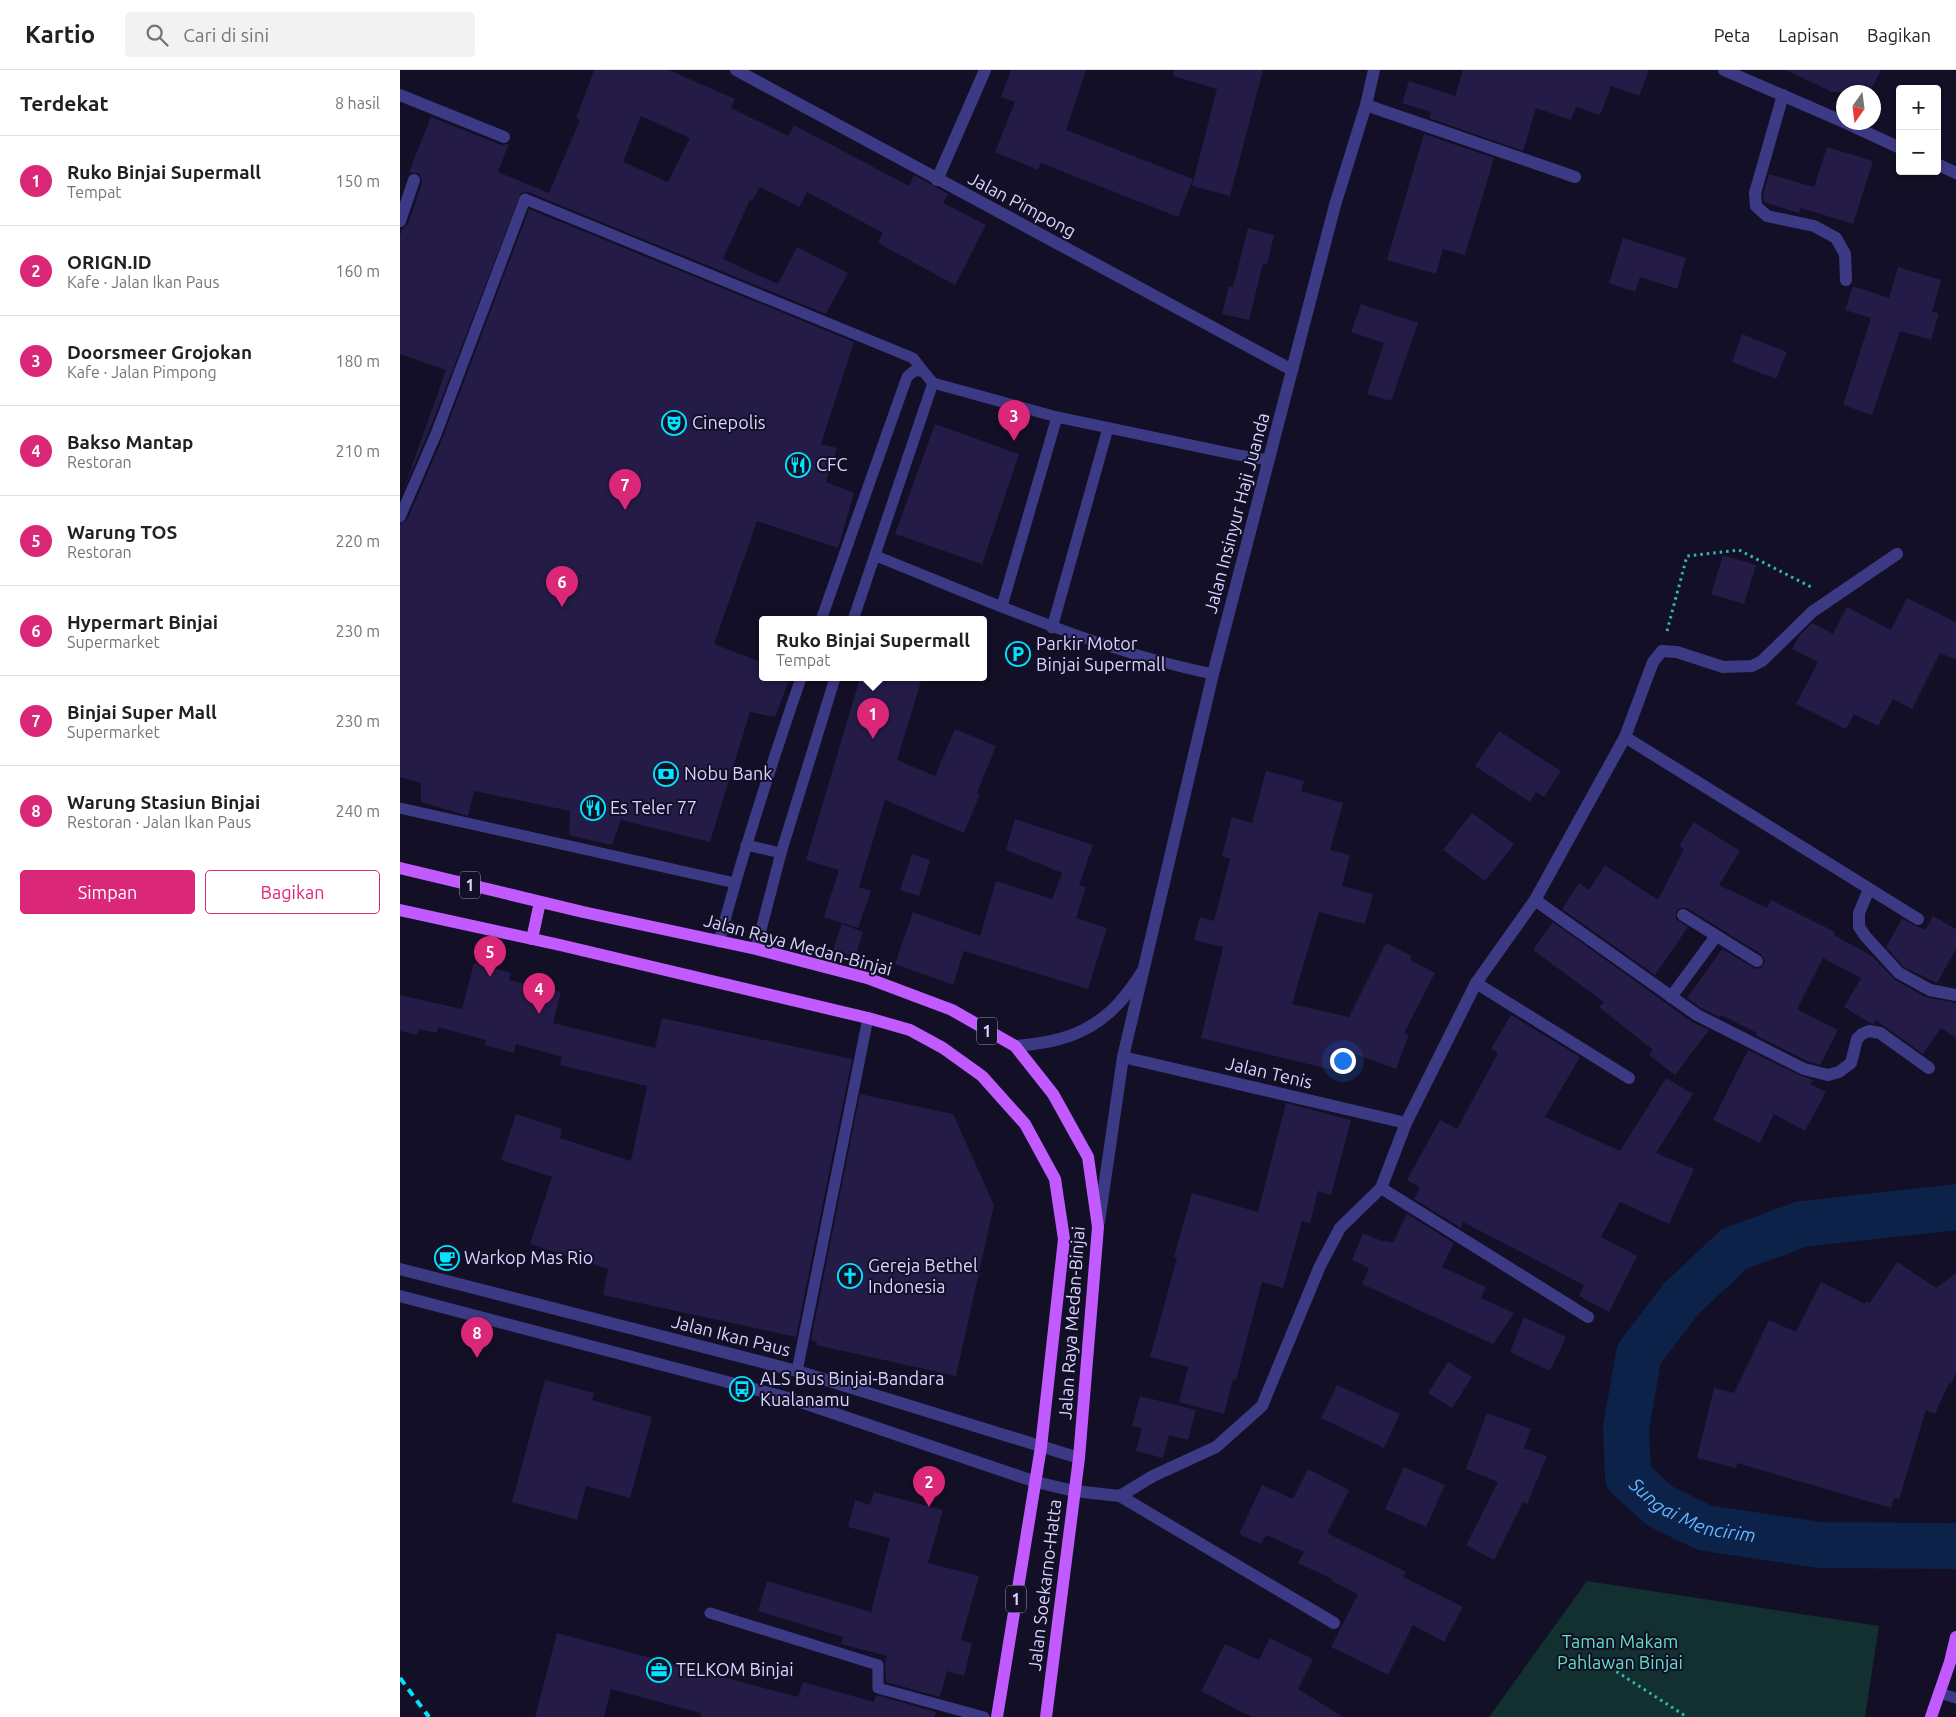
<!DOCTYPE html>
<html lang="id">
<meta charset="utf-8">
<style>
:root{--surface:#fff;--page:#f2f2f2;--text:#202124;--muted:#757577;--line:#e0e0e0;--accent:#db2777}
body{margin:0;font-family:Ubuntu,sans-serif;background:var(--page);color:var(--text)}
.controls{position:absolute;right:15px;top:15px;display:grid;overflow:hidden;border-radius:5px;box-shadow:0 1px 4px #0004}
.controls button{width:45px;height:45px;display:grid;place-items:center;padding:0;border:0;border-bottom:1px solid var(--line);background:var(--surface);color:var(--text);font:25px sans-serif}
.compass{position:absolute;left:1436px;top:15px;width:45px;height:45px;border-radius:50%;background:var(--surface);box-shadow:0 1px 4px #0004;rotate:194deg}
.you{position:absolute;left:942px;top:990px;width:18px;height:18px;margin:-12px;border:4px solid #fff;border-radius:50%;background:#1a73e8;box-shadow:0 0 0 8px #1a73e833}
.badge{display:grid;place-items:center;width:32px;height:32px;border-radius:50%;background:var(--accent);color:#fff;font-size:16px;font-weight:700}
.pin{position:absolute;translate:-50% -41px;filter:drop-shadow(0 1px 2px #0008)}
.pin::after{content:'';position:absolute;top:26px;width:18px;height:15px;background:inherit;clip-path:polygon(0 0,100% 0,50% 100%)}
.popup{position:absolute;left:359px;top:546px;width:228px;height:65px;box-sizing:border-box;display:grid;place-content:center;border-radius:5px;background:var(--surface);filter:drop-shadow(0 1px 4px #0005);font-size:16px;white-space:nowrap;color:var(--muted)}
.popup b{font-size:19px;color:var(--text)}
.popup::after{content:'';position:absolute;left:50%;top:100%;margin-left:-10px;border:10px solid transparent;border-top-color:var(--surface)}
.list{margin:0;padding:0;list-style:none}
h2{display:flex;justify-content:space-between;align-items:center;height:65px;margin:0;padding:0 20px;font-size:21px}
h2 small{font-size:16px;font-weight:400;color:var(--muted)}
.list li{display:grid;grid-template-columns:32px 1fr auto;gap:15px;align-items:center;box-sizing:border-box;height:90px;padding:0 20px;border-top:1px solid var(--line)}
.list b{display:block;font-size:19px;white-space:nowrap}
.list p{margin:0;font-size:16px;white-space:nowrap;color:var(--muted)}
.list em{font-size:16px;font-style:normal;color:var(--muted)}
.actions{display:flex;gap:10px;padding:15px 20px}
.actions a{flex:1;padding:11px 0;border:1px solid var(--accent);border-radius:5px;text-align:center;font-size:18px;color:var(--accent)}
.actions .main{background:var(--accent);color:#fff}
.icon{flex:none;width:28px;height:28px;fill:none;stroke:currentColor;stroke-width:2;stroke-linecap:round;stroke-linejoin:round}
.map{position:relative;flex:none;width:1556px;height:1647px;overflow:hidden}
header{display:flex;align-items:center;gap:30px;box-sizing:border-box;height:70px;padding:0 25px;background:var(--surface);border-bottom:1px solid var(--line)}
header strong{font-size:24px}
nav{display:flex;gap:28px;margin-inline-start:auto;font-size:18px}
.search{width:350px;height:45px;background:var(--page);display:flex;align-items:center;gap:12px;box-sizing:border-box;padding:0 18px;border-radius:5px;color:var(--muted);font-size:19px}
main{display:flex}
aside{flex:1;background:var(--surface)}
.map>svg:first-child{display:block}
.green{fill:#12302f}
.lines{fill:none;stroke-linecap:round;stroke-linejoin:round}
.river{stroke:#0c2248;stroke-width:46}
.building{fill:#241b47;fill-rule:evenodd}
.path{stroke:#2fb8b0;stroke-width:3;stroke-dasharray:2.5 4;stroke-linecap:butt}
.service{stroke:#3d3a85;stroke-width:11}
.minor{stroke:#3d3a85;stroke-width:12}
.tertiary{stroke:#3d3a85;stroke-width:12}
.primary{stroke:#c25bff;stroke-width:12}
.rail{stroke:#00e5ff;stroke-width:4;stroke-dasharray:8 6;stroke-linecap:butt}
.labels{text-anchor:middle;stroke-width:4;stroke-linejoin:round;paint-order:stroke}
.shield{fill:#130f26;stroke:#9e99be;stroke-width:1}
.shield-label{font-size:16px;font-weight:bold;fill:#d9d4ff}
.street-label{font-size:18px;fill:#d9d4ff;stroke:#130f26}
.poi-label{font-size:18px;fill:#d9d4ff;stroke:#130f26;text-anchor:start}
.park-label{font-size:18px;fill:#5fe0c0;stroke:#130f26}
.water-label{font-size:19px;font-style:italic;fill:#62b6ff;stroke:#130f26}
</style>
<header>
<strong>Kartio</strong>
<div class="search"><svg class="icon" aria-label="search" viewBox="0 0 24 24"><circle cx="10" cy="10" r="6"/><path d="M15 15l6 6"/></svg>Cari di sini</div>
<nav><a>Peta</a><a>Lapisan</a><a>Bagikan</a></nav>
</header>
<main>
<aside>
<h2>Terdekat<small>8 hasil</small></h2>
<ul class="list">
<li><span class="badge">1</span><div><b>Ruko Binjai Supermall</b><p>Tempat</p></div><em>150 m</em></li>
<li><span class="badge">2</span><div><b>ORIGN.ID</b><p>Kafe · Jalan Ikan Paus</p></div><em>160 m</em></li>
<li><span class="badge">3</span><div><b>Doorsmeer Grojokan</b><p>Kafe · Jalan Pimpong</p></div><em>180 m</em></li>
<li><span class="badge">4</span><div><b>Bakso Mantap</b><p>Restoran</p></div><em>210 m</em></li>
<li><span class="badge">5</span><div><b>Warung TOS</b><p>Restoran</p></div><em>220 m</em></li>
<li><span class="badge">6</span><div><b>Hypermart Binjai</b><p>Supermarket</p></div><em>230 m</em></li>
<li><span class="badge">7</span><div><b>Binjai Super Mall</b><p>Supermarket</p></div><em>230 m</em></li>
<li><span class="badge">8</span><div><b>Warung Stasiun Binjai</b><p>Restoran · Jalan Ikan Paus</p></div><em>240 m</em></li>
</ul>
<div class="actions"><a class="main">Simpan</a><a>Bagikan</a></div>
</aside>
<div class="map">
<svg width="1556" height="1647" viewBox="0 0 1556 1647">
<rect width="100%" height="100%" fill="#130f26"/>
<!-- green -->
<polygon class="green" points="1187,1511 1479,1556 1465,1647 1089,1647"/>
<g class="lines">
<!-- river -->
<path class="river" id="s1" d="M1556,1137L1402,1154L1334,1179L1281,1229L1239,1284L1226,1358L1228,1407L1260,1436L1305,1458L1420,1475L1556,1476"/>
</g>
<!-- building -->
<g class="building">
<path d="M194,0H269L335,29L331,38L388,66L394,55L509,116L514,105L548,124L543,133L586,155L555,215L478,173L483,163L407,122L399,137L360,117L352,131L350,130L323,189L378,214L397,177L448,203L426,244L128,122L121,123L29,361L2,424L46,300L0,284V165L2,159L8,154L22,113L20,104L9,102L31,47L101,75L109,74L98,102L149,123L180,50L176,48ZM241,46L290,68L268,112L223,92Z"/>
<polygon points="611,0 686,0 666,60 793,109 778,147 641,93 638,100 595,82 615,32 601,27"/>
<polygon points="774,0 863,0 830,126 792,116 817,19 773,6"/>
<polygon points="1063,0 1249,0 1239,26 1211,16 1200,45 1176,37 1171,50 1136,38 1123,81 1029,48 1031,42 1002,33 1009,11 1055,26"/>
<polygon points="1386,0 1481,0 1470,22 1432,22"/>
<polygon points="1024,64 1094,88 1065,185 1043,179 1036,204 987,190"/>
<polygon points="1427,77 1473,91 1453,154 1401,138 1399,143 1364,132 1363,124 1369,104 1414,117"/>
<polygon points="129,139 454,272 421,374 437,378 426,412 454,423 438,478 357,451 314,574 363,593 363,608 390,608 375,647 350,642 310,772 221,750 212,775 169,765 170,741 74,721 68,746 21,732 21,713 0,707 0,454 7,450 43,367"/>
<polygon points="848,158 874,165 867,194 863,193 849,250 822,244 829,216 833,217"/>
<polygon points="1223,168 1286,188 1277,219 1240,207 1235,222 1209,213"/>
<polygon points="1498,197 1541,210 1532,242 1539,243 1531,270 1500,261 1472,345 1443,335 1471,248 1445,240 1453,216 1489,228"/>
<polygon points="961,234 1018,253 991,331 967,324 984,273 951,262"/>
<polygon points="1342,264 1387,282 1376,309 1332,292"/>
<polygon points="535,354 619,384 582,494 495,464"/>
<polygon points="1323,485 1356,495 1344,534 1311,524"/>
<polygon points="1507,528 1556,552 1556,590 1540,583 1512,639 1493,629 1478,656 1454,644 1446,659 1396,634 1418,592 1392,579 1399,566 1412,553 1433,564 1447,537 1491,560"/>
<polygon points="460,608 522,608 497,690 535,706 555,659 596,676 577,723 580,724 564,763 485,730 459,817 471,821 458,858 424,847 439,800 406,790"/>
<polygon points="1099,661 1161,701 1144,727 1136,722 1130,732 1075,696"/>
<polygon points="866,701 904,711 901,721 943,733 930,780 950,785 942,816 973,824 965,854 919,842 892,934 949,947 986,873 1012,886 1010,890 1035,903 1004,963 1009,965 996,999 950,982 945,1003 801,968 823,877 794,870 800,847 814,851 830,789 822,786 832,747 852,753"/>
<polygon points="1072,743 1114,774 1085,811 1043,780"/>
<polygon points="615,749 693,775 679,815 686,817 676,848 707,858 688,919 564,881 553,915 495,894 513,842 580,866 596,811 652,829 662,803 606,780"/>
<polygon points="1294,752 1340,781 1319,815 1367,838 1371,830 1435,862 1434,865 1472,886 1495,910 1526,927 1556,933 1556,968 1541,958 1523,984 1476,950 1474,954 1470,953 1444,937 1461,908 1423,888 1397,939 1438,960 1420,995 1407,991 1355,965 1357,963 1321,945 1319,947 1301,938 1287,928 1322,879 1356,899 1361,898 1365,891 1361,884 1287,838 1280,838 1276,841 1276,849 1288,857 1255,905 1162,839 1179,813 1189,820 1205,795 1258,830 1284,779 1279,776"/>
<polygon points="512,784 530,790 519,826 500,820"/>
<polygon points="1533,846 1556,859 1556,879 1537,913 1504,897 1486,877 1502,849 1525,860"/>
<polygon points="1153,852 1292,952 1309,960 1275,1005 1249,985 1253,980 1199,937 1204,932 1133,880"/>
<polygon points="442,854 463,862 455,887 433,880"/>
<polygon points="74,893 111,903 109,910 161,922 153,953 255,978 262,948 452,989 396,1267 203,1225 208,1199 130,1174 152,1107 101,1090 116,1044 162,1059 160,1068 231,1091 247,1016 160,995 162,987 116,974 114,983 85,975 86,970 38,957 37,963 19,959 17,965 0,961 0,925 62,939"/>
<polygon points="1111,945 1180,987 1145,1047 1220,1081 1266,1008 1293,1024 1256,1083 1294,1099 1269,1154 1220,1132 1201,1167 1237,1186 1209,1242 1179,1226 1184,1215 1063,1152 1061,1158 1014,1129 1020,1117 1007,1110 1040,1050 1057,1059 1098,983 1091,979"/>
<polygon points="1348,980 1401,1006 1413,1010 1410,1014 1426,1022 1405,1061 1374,1044 1360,1073 1313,1050"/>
<polygon points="460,1024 553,1044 594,1135 556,1306 416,1275 417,1272 411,1270"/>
<polygon points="886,1033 951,1050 931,1125 918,1121 910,1153 902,1151 883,1218 862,1212 836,1310 833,1309 824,1344 779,1332 788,1297 750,1287 777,1188 774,1187 792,1123 858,1142"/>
<polygon points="1007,1144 1054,1173 1042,1197 1086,1217 1081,1228 1114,1243 1093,1274 962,1214 969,1198 952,1190 963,1163 984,1172 985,1170 993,1173"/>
<polygon points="1497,1192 1536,1218 1556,1203 1556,1303 1551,1314 1549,1313 1535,1344 1526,1340 1499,1430 1494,1428 1491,1438 1337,1393 1336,1398 1297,1388 1314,1318 1334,1323 1369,1250 1396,1262 1421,1212 1465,1234 1466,1231 1470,1233"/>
<polygon points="1124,1247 1166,1267 1150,1301 1110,1282"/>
<polygon points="1048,1292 1072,1307 1052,1338 1028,1323"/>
<polygon points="145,1310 194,1323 192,1330 252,1347 230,1428 186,1416 177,1450 112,1432"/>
<polygon points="937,1315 1000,1344 984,1378 921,1348"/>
<polygon points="740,1326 796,1340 788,1370 769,1365 763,1388 736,1381 742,1358 732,1356"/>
<polygon points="1087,1343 1131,1359 1124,1378 1147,1386 1127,1434 1123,1432 1094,1490 1066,1475 1098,1412 1066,1399"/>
<polygon points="1004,1397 1045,1415 1026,1457 985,1439"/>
<polygon points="908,1399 949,1420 927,1463 1006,1502 1003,1507 1063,1537 1044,1572 1013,1555 988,1605 931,1577 958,1524 931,1511 932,1509 898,1493 904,1482 866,1465 861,1474 839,1464 862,1415 893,1429"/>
<polygon points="474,1422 543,1440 528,1493 579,1506 561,1570 572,1573 564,1606 547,1601 540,1627 486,1612 485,1593 487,1586 441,1574 443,1567 358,1541 367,1511 471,1542 490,1468 448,1457 455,1430 470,1435"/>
<polygon points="157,1563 398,1627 403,1612 474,1632 476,1625 536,1642 534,1647 300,1647 301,1643 211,1619 204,1647 135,1647"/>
<polygon points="870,1568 913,1589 898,1619 943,1647 852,1647 801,1621 825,1574 859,1590"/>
</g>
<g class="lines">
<!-- path -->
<g class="path">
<polyline points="1267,561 1287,486 1339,480 1413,518"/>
<polyline points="1211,1598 1287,1647"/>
</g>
<!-- service -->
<g class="service">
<polyline points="0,447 36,364 125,129 513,288 523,301"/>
<path d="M476,486C586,530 696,580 813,604"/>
<polyline points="602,536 657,347"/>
<polyline points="421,550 507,307 514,301 523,301 533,313 657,347 838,385 869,390"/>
<polyline points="453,550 533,313"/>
<polyline points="652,558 708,358"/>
<polyline points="0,738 335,813"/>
<polyline points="346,775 381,783"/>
<path d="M319,872C343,782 371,695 401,608"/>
<polyline points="356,879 381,783 435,608"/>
<polyline points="397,1301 468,948"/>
<polyline points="310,1543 478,1595 478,1618 584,1647"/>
<polyline points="1539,1623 1556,1628"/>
</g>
<!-- minor -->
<g class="minor">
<polyline points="336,0 892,300"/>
<polyline points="1324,0 1444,52"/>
<polyline points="0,25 104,67"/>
<polyline points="1383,25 1355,123 1356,136 1367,146 1414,156 1436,168 1445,184 1446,210"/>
<polyline points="966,35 1175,107"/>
<polyline points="1444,52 1500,78"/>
<polyline points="1537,94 1556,103"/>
<polyline points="537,110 585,0"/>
<polyline points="0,151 14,110"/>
<polyline points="1225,667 1518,849"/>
<polyline points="1469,819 1459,843 1459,857 1466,867 1499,903 1530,920 1556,925"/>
<polyline points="1135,830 1297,945 1404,999 1428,1005 1439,1002 1451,993 1457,969 1462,964 1469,961 1480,963 1529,998"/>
<polyline points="1283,845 1357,891"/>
<polyline points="1076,913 1229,1008"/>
<polyline points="1271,927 1316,866"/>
<polyline points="723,987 1006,1053"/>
<polyline points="981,1118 1188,1247"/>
<polyline points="0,1199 397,1301 679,1388"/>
<polyline points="0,1226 392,1329 636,1412 674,1421 720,1426 753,1406 816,1377 862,1336 920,1196 940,1158 981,1118 1006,1053 1076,913 1135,830 1225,667 1253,592 1262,581 1277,582 1323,597 1352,596 1362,591 1412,542 1497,484"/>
<polyline points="720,1426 934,1553"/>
</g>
<!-- tertiary -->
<g class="tertiary">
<path d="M615,976C656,973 689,965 719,933C727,924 735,913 742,902"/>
<polyline points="699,1152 723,987 813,604 935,135 966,35 974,0"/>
</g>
<!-- primary -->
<g class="primary">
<polyline points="0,798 183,842 356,879 467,908 552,940 615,976 653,1024 688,1087 698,1157 679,1388 646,1647"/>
<polyline points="0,840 160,875 468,948 510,960 543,978 582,1006 625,1054 655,1109 664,1169 641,1377 597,1647"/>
<polyline points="132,869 140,832"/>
<polyline points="1531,1647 1550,1592 1556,1567"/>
</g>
<!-- rail -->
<polyline class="rail" points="0,1608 29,1647"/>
</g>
<!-- icons -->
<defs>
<symbol id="theatre-ring" viewBox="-11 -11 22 22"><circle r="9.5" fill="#130f26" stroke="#00e5ff" stroke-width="1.5"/><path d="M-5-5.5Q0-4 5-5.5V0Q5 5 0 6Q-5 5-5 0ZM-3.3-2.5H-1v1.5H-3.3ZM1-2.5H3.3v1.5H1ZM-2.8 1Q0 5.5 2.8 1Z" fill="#00e5ff"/></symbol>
<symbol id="restaurant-ring" viewBox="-11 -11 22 22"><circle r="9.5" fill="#130f26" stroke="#00e5ff" stroke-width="1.5"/><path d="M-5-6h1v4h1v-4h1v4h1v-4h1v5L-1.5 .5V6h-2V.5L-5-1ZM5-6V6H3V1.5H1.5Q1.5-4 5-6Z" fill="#00e5ff"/></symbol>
<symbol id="parking-ring" viewBox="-11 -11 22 22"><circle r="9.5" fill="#130f26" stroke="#00e5ff" stroke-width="1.5"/><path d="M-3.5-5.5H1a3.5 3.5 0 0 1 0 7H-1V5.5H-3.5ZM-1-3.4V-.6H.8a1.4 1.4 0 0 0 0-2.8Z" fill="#00e5ff"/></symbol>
<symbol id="bank-ring" viewBox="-11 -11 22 22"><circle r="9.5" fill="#130f26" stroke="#00e5ff" stroke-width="1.5"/><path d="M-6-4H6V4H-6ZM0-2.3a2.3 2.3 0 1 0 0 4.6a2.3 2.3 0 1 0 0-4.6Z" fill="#00e5ff"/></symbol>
<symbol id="cafe-ring" viewBox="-11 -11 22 22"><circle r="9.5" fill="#130f26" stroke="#00e5ff" stroke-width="1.5"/><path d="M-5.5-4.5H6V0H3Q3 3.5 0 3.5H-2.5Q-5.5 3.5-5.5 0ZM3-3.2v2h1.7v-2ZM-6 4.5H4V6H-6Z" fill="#00e5ff"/></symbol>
<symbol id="church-ring" viewBox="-11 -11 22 22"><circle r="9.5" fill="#130f26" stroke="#00e5ff" stroke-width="1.5"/><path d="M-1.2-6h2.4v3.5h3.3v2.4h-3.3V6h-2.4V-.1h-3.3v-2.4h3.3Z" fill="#00e5ff"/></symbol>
<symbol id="bus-ring" viewBox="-11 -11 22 22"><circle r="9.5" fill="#130f26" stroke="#00e5ff" stroke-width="1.5"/><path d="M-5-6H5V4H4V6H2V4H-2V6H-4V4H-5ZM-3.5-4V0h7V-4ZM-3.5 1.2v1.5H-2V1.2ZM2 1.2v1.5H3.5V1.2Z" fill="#00e5ff"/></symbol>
<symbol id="office-ring" viewBox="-11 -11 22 22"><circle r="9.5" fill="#130f26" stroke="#00e5ff" stroke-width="1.5"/><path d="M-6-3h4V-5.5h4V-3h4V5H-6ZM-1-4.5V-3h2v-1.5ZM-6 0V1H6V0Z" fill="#00e5ff"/></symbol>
</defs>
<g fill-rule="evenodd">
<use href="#theatre-ring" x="260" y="339" width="28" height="28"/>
<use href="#restaurant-ring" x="384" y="381" width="28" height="28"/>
<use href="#parking-ring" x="604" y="570" width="28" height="28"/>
<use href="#bank-ring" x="252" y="690" width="28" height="28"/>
<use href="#restaurant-ring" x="179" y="724" width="28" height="28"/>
<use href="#cafe-ring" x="33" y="1174" width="28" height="28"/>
<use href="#church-ring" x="436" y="1192" width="28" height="28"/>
<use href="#bus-ring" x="328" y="1305" width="28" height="28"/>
<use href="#office-ring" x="245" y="1586" width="28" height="28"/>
</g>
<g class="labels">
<!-- shield labels -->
<g class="shield">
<rect x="60" y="801.5" width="20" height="27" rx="4"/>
<rect x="577" y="947.5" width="20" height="27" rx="4"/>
<rect x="606" y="1515.5" width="20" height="27" rx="4"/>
</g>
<g class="shield-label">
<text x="70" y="821">1</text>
<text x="587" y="967">1</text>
<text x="616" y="1535">1</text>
</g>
<!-- street labels -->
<g class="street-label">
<text transform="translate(622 135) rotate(28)" y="6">Jalan Pimpong</text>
<text transform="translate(837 443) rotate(-75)" y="6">Jalan Insinyur Haji Juanda</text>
<text transform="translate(398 875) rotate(15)" y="6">Jalan Raya Medan-Binjai</text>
<text transform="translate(869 1003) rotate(13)" y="6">Jalan Tenis</text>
<text transform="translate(672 1253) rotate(-86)" y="6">Jalan Raya Medan-Binjai</text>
<text transform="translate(331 1266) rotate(14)" y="6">Jalan Ikan Paus</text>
<text transform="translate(645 1515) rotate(-83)" y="6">Jalan Soekarno-Hatta</text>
</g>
<!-- poi labels -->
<g class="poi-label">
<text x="292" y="359">Cinepolis</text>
<text x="416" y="401">CFC</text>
<text x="636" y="580">Parkir Motor<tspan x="636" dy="21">Binjai Supermall</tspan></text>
<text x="284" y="710">Nobu Bank</text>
<text x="210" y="744">Es Teler 77</text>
<text x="64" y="1194">Warkop Mas Rio</text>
<text x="468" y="1202">Gereja Bethel<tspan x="468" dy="21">Indonesia</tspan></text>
<text x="360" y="1315">ALS Bus Binjai-Bandara<tspan x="360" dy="21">Kualanamu</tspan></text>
<text x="276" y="1606">TELKOM Binjai</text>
</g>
<!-- park labels -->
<g class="park-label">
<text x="1220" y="1578">Taman Makam<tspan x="1220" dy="21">Pahlawan Binjai</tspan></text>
</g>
<!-- water labels -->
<g class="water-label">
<text dy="7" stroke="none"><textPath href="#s1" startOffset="569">Sungai Mencirim</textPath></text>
</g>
</g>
</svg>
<div class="controls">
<button>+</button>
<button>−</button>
</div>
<svg class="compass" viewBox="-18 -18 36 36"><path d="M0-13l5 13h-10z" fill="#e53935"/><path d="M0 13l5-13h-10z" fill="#757577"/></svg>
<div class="you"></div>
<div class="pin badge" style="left:473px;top:669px">1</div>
<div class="popup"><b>Ruko Binjai Supermall</b>Tempat</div>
<div class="pin badge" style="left:529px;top:1437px">2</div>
<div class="pin badge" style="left:614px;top:371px">3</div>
<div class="pin badge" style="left:139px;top:944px">4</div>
<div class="pin badge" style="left:90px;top:907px">5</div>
<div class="pin badge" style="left:162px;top:537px">6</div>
<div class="pin badge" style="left:225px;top:440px">7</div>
<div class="pin badge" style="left:77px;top:1288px">8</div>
</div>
</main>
